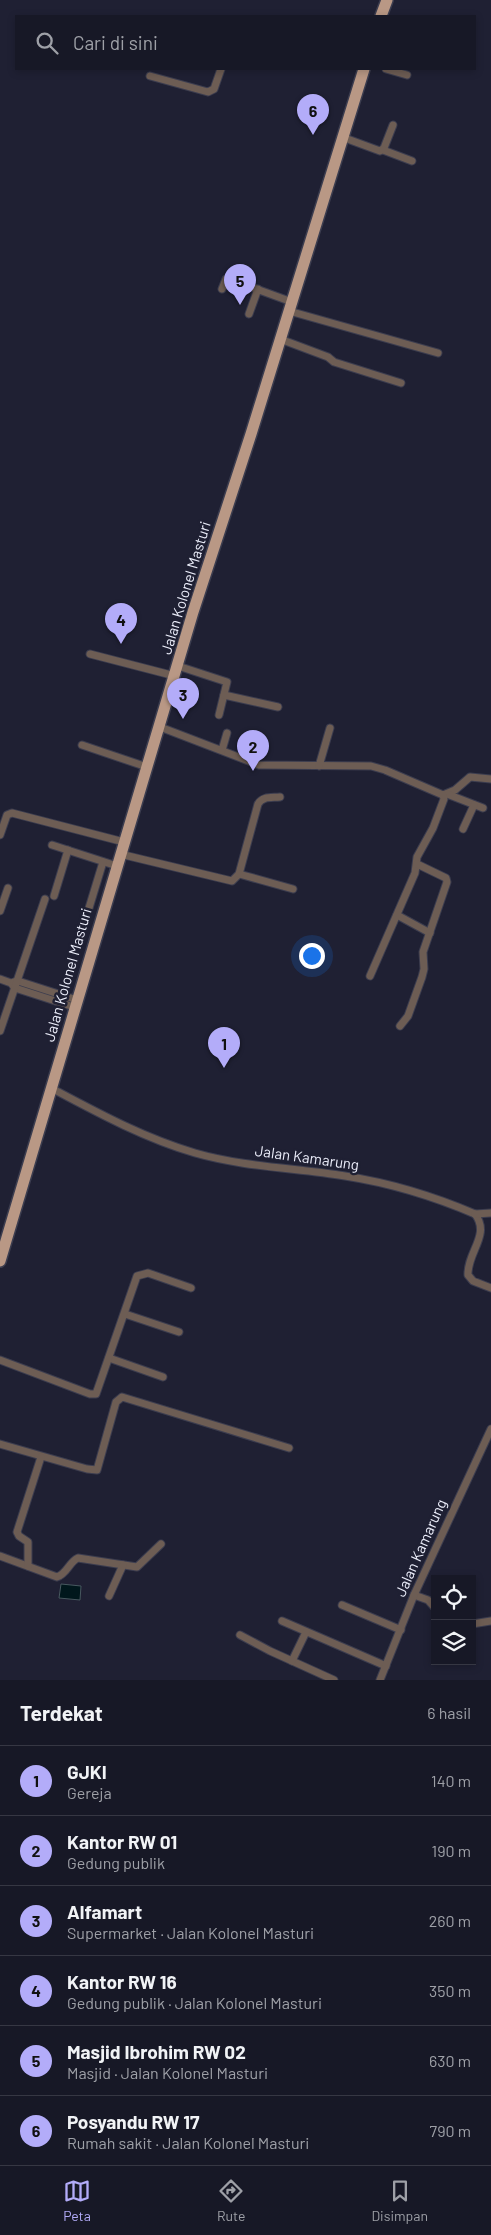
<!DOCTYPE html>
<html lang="id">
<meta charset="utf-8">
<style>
:root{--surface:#171826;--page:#20212e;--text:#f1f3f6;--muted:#9ea0a7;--line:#363743;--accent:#b3acf9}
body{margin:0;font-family:Barlow,sans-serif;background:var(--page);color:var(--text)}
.controls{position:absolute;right:15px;bottom:15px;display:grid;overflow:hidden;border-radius:0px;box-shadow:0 2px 8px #0003}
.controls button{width:45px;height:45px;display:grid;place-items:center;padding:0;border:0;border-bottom:1px solid var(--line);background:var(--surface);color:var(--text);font:25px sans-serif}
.you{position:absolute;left:311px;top:955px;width:18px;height:18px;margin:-12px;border:4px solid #fff;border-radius:50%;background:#1a73e8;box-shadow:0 0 0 8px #1a73e833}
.badge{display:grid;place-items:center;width:32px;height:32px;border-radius:50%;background:var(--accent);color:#111;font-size:16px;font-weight:700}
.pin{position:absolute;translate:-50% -41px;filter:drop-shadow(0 1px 2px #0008)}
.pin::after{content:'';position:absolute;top:26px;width:18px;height:15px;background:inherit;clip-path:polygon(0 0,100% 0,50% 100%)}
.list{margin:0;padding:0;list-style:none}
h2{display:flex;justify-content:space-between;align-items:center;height:65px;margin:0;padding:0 20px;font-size:21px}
h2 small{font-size:16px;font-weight:400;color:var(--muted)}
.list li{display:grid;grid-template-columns:32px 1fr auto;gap:15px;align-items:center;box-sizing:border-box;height:70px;padding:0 20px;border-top:1px solid var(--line)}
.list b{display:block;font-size:19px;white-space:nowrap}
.list p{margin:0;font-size:16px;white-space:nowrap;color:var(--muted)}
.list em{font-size:16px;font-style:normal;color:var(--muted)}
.icon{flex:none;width:28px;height:28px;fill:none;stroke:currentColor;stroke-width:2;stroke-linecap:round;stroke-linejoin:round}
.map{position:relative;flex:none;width:491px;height:1680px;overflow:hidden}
.search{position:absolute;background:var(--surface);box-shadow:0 2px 8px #0003;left:15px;right:15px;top:15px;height:55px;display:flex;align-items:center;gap:12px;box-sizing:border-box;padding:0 18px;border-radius:0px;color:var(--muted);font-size:19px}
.sheet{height:485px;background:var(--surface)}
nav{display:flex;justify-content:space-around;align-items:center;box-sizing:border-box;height:70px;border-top:1px solid var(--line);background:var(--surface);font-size:14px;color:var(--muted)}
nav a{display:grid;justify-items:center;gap:2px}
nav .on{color:var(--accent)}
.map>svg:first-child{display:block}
.water{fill:#00171c;stroke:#47585f}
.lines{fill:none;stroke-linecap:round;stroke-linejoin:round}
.street-casing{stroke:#3c3d4f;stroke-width:9}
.primary-casing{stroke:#3c3d4f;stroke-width:14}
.street{stroke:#6d5d54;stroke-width:7}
.primary{stroke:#b99885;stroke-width:11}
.labels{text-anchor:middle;stroke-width:5;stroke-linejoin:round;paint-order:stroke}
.street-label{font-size:15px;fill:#eceefb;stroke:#1f2033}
</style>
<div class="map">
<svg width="491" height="1680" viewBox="0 0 491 1680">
<rect width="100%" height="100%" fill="#1f2033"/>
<!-- water -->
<polygon class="water" points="61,1584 81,1586 80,1600 59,1598"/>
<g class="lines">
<defs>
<g id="street">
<polyline points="386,69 407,75"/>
<polyline points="150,76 208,92 214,89 221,69"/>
<polyline points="342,137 380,151 384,148 393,125"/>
<polyline points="383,150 412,161"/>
<polyline points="222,289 226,279 229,279 292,302"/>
<polyline points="289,311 438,353"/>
<polyline points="249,314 258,289"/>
<polyline points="280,339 328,357 334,362 401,383"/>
<polyline points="90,654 175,676"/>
<polyline points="178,666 227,682 219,715"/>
<polyline points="224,695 278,707"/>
<polyline points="160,727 259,765 371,766 385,770 443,795 455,790 470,777 491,779"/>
<polyline points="82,745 147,767"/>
<polyline points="222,750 227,733"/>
<polyline points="319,766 330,728"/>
<polyline points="447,794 483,808"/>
<polyline points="463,829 474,805"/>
<polyline points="0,835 7,815 12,813 124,842"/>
<polyline points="52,845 117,866"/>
<path d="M120,854L232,881L239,874L258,804C263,796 271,798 280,797"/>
<polyline points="239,874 293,889"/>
<polyline points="54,896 68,850"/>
<polyline points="89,908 103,862"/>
<polyline points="0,911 8,888"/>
<polyline points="397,915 430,933"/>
<polyline points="370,976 415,873 417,857 433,828 444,799 443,795"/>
<polyline points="0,979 11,983 15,988 74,1007"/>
<polyline points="14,982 18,981 77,1000"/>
<polyline points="400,1026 408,1016 422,977 424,969 423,952 447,882 446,878 417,864"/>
<polyline points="0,1031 45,899"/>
<path d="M51,1088C98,1113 144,1138 195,1153C244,1167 295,1168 345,1176C390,1183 433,1196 475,1214C491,1235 467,1252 468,1275L473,1281L491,1288"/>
<polyline points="475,1214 491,1213"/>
<polyline points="125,1314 179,1332"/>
<polyline points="109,1358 163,1377"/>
<polyline points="0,1360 90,1394 96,1394 137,1276 148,1273 191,1288"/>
<polyline points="0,1444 87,1469 97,1470 116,1402 122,1397 289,1448"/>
<path d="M0,1556L57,1577C67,1574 69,1562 78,1558L137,1567L161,1544"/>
<polyline points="28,1566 28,1542 19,1536 17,1532 41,1457"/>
<polyline points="414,1595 428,1600 435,1608"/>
<polyline points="109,1596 123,1565"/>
<polyline points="342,1605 401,1630"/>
<polyline points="282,1621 386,1666"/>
<polyline points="472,1624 491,1621"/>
<polyline points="240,1635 270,1651 334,1680"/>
<polyline points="292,1661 306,1632"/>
<polyline points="380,1680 414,1595 491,1429"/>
</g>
<g id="primary">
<polyline points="381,16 387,0"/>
<polyline points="0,1261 193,612 251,434 364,69"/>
</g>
</defs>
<!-- street casing -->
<use href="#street" class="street-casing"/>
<!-- primary casing -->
<use href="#primary" class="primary-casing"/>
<!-- street -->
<use href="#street" class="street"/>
<!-- primary -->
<use href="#primary" class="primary"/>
</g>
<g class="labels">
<!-- street labels -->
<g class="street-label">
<text transform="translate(186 588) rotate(-73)" y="5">Jalan Kolonel Masturi</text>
<text transform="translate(68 975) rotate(-74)" y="5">Jalan Kolonel Masturi</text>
<text transform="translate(307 1158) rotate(8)" y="5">Jalan Kamarung</text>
<text transform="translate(421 1548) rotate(-66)" y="5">Jalan Kamarung</text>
</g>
</g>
</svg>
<div class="controls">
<button><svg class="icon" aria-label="locate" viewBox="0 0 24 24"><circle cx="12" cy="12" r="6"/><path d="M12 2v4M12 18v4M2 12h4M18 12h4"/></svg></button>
<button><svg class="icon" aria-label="layers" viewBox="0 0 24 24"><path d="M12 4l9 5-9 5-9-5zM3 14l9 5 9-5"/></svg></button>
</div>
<div class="you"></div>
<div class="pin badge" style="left:224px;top:1068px">1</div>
<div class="pin badge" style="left:253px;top:771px">2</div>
<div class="pin badge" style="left:183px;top:719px">3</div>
<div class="pin badge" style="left:121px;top:644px">4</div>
<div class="pin badge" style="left:240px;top:305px">5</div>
<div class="pin badge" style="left:313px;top:135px">6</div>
<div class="search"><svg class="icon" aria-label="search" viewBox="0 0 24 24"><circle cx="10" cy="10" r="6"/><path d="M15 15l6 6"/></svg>Cari di sini</div>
</div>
<section class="sheet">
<h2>Terdekat<small>6 hasil</small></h2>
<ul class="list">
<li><span class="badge">1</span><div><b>GJKI</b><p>Gereja</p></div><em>140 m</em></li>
<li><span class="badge">2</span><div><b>Kantor RW 01</b><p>Gedung publik</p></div><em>190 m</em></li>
<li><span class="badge">3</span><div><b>Alfamart</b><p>Supermarket · Jalan Kolonel Masturi</p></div><em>260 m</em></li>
<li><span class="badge">4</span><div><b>Kantor RW 16</b><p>Gedung publik · Jalan Kolonel Masturi</p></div><em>350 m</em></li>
<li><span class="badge">5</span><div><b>Masjid Ibrohim RW 02</b><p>Masjid · Jalan Kolonel Masturi</p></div><em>630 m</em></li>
<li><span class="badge">6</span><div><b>Posyandu RW 17</b><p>Rumah sakit · Jalan Kolonel Masturi</p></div><em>790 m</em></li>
</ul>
</section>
<nav>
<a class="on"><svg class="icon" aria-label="map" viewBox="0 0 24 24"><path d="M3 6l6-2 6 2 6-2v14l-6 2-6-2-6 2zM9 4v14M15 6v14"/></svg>Peta</a>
<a><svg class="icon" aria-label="directions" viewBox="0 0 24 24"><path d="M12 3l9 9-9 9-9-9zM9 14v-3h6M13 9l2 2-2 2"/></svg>Rute</a>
<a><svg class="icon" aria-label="saved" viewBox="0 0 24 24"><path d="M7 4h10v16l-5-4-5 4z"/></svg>Disimpan</a>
</nav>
